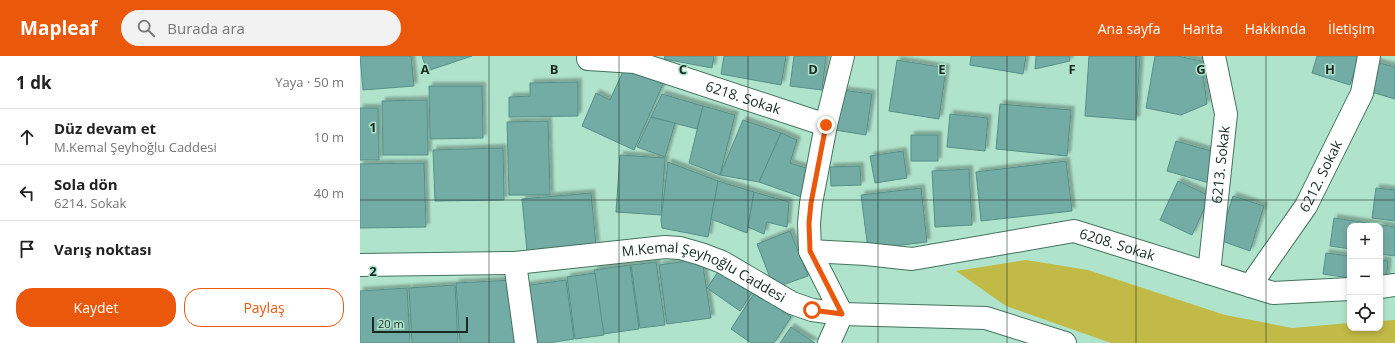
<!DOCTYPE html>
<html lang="tr">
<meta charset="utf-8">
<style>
:root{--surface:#fff;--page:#f2f2f2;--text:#222;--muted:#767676;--line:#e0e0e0;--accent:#ea580c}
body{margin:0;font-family:"Open Sans",sans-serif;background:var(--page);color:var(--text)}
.controls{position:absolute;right:12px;bottom:12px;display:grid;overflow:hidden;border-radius:8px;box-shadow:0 2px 6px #0003}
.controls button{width:36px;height:36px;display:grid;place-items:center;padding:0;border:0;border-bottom:1px solid var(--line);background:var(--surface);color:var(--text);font:20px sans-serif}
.scale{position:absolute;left:12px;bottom:10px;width:96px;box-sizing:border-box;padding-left:4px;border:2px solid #162a22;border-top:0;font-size:11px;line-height:14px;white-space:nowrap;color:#162a22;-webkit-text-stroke:3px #b0e3cc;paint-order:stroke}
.stop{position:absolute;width:12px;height:12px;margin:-9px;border:3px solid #ea580c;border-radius:50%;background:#fff}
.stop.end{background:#ea580c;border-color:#fff;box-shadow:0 1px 4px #0008}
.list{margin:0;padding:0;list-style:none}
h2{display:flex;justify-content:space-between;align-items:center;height:52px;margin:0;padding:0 16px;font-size:17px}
h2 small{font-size:13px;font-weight:400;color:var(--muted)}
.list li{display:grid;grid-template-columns:26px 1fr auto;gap:12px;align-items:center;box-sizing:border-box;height:56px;padding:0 16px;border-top:1px solid var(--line)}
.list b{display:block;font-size:15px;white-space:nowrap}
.list p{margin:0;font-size:13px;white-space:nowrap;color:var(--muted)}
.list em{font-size:13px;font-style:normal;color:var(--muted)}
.actions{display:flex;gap:8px;padding:12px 16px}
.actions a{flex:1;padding:9px 0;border:1px solid var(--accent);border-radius:16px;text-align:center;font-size:14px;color:var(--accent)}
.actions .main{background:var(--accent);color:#fff}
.icon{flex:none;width:22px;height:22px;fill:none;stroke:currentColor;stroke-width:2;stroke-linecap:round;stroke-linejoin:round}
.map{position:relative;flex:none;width:1035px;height:287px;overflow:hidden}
header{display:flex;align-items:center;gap:24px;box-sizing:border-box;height:56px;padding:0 20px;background:var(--accent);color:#fff}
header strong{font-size:19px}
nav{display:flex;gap:22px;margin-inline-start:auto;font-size:14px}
.search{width:280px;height:36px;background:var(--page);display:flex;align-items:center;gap:10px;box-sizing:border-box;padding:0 14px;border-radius:22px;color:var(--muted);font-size:15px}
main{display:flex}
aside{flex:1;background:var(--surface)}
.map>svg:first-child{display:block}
.green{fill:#c1ba47}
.building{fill:#73aca5;stroke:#568f88;filter:url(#shadow)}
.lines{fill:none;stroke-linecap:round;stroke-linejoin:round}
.street-casing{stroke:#44735f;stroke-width:24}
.street{stroke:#fff;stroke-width:22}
.route{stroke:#ea580c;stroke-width:5}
.grid{fill:none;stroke:#162a22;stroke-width:1;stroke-opacity:0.55}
.labels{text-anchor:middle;stroke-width:3;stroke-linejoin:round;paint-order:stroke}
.street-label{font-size:14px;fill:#162a22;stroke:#b0e3cc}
.grid-label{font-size:13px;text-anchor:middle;font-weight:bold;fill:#162a22;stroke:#b0e3cc;stroke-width:3;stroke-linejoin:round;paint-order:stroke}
</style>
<header>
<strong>Mapleaf</strong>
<div class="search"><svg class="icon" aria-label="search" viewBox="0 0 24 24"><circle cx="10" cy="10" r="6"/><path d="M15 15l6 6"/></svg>Burada ara</div>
<nav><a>Ana sayfa</a><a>Harita</a><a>Hakkında</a><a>İletişim</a></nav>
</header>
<main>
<aside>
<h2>1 dk<small>Yaya · 50 m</small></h2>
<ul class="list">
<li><svg class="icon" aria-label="ahead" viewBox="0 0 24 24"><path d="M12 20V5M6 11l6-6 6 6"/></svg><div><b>Düz devam et</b><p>M.Kemal Şeyhoğlu Caddesi</p></div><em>10 m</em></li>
<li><svg class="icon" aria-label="left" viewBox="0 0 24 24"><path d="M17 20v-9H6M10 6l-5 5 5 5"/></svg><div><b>Sola dön</b><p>6214. Sokak</p></div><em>40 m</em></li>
<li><svg class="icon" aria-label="arrive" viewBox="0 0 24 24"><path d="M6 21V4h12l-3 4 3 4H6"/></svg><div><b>Varış noktası</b></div></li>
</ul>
<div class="actions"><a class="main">Kaydet</a><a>Paylaş</a></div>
</aside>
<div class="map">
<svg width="1035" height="287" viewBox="0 0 1035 287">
<defs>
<filter id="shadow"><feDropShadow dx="3.5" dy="-3.5" stdDeviation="1" flood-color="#0004"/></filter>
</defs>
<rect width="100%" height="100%" fill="#b0e3cc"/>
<!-- green -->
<polygon class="green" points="666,204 728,214 865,259 932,272 990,267 990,272 1020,272 1020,265 1035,264 1035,287 751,287 646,250 596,215"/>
<!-- building -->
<g class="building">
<polygon points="0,0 51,0 54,30 3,34"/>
<polygon points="62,0 112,0 67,15"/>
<polygon points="305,0 354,0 352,12 304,3"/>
<polygon points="364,0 426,0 421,29 361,18"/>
<polygon points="434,0 466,0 462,34 430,30"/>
<polygon points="611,0 666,0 663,18 610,9"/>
<polygon points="676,0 709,0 710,5 675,13"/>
<polygon points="729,0 780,0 776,64 725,60"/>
<polygon points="795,0 817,0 841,5 847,48 821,59 786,52"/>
<polygon points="957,0 999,0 990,29 952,17"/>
<polygon points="537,4 586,12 579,63 529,55"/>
<polygon points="1016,6 1035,11 1035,43 1008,35"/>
<polygon points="265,11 303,28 274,94 222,70 236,37 250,44"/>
<polygon points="218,26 218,60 149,61 149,41 170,40 170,27"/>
<polygon points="69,30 122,30 123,82 70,83"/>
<polygon points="481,34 512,38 506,79 475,74"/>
<polygon points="302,38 343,50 337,73 291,61"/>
<polygon points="67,44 68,99 23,99 22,45"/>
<polygon points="640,48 711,54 707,100 636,93"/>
<polygon points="343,50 375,59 360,119 329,107"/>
<polygon points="0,52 18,52 19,104 0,104"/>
<polygon points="590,58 628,62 625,95 587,91"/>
<polygon points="291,61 315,67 305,101 277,91"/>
<polygon points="383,64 421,77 399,126 360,119"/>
<polygon points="188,65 190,139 149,139 147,66"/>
<polygon points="421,77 437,84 430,107 452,114 447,143 399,126"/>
<rect x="551" y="79" width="27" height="26"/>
<polygon points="816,85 858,97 849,127 807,115"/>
<polygon points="143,92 144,144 75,145 73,94"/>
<polygon points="543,95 547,122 515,127 510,100"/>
<polygon points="260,99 305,102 301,159 256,156"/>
<polygon points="706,105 712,155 621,165 616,116"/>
<polygon points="308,106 358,125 348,181 302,172 301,164"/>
<polygon points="64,107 66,171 0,172 0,108"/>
<polygon points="500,110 501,129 471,130 470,111"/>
<polygon points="609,113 612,169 575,171 572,115"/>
<polygon points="358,125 394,136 387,177 351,163"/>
<polygon points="818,125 850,140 832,179 800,164"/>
<polygon points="561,132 567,186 508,193 501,139"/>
<polygon points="1016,132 1035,134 1035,165 1012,162"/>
<polygon points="394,136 429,146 427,171 407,166 404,178 388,171"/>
<polygon points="231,137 236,189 167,195 162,143"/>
<polygon points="873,140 904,150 890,195 859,184"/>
<polygon points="974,162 1035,171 1035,200 1020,198 1020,170 990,170 990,193 970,190"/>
<polygon points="430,175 448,220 414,232 397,188"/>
<polygon points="966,197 990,200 990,222 963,218"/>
<polygon points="342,203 351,262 307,268 299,209"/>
<polygon points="1020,204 1028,205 1026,226 1020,225"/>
<polygon points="296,206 305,269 280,272 271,209"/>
<polygon points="270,209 279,273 243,278 234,214"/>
<polygon points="360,213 393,235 380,255 347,232"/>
<polygon points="235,217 244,279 215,283 207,221"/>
<polygon points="155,224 159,287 100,287 96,227"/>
<polygon points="206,224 214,283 188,287 171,287 163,230"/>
<polygon points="95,229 98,287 52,287 49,232"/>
<polygon points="47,232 50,287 0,287 0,235"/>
<polygon points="395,236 431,261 414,287 391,287 371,273"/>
<polygon points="431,271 455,287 420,287"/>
</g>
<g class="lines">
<defs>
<g id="street">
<path id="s1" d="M228,3L275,6L466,69"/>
<path id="s2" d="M450,195L506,198L552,203L714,175L913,237L990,233"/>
<polyline points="155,207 166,287"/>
<path id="s3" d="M0,209L155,207L305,191L320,192L341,198L362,206L432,247L452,254L482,258L626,262L705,287"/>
<path id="s4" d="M849,217L866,58L854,0"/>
<path id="s5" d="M890,230L946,150L1002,37L1009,0"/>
<polyline points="1020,231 1035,229"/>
<polyline points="469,287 482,258 450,195 449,167 451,147 466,69 483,0"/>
</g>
</defs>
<!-- street casing -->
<use href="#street" class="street-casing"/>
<!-- street -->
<use href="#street" class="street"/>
</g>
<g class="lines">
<!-- route -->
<polyline class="route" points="452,254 482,258 450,195 449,167 451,147 466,69"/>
</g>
<!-- grid -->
<path class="grid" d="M129,0V287M259,0V287M388,0V287M518,0V287M647,0V287M776,0V287M906,0V287M0,144H1035"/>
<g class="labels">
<!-- street labels -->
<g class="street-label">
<text dy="5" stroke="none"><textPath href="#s1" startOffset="161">6218. Sokak</textPath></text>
<text dy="5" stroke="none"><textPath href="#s4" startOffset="109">6213. Sokak</textPath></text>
<text dy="5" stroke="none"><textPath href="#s5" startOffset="131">6212. Sokak</textPath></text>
<text dy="5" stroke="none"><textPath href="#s2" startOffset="312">6208. Sokak</textPath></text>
<text dy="5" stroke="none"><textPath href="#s3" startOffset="350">M.Kemal Şeyhoğlu Caddesi</textPath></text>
</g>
</g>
<g class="grid-label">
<text x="65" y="18">A</text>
<text x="194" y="18">B</text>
<text x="323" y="18">C</text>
<text x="453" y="18">D</text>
<text x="582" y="18">E</text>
<text x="712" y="18">F</text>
<text x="841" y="18">G</text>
<text x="970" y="18">H</text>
<text x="13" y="76">1</text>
<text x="13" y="220">2</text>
</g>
</svg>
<div class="controls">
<button>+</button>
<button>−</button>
<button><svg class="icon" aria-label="locate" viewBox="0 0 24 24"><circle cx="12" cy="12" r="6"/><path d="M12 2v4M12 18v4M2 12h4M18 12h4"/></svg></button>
</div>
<div class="scale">20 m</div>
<div class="stop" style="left:452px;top:254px"></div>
<div class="stop end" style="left:466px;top:69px"></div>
</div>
</main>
